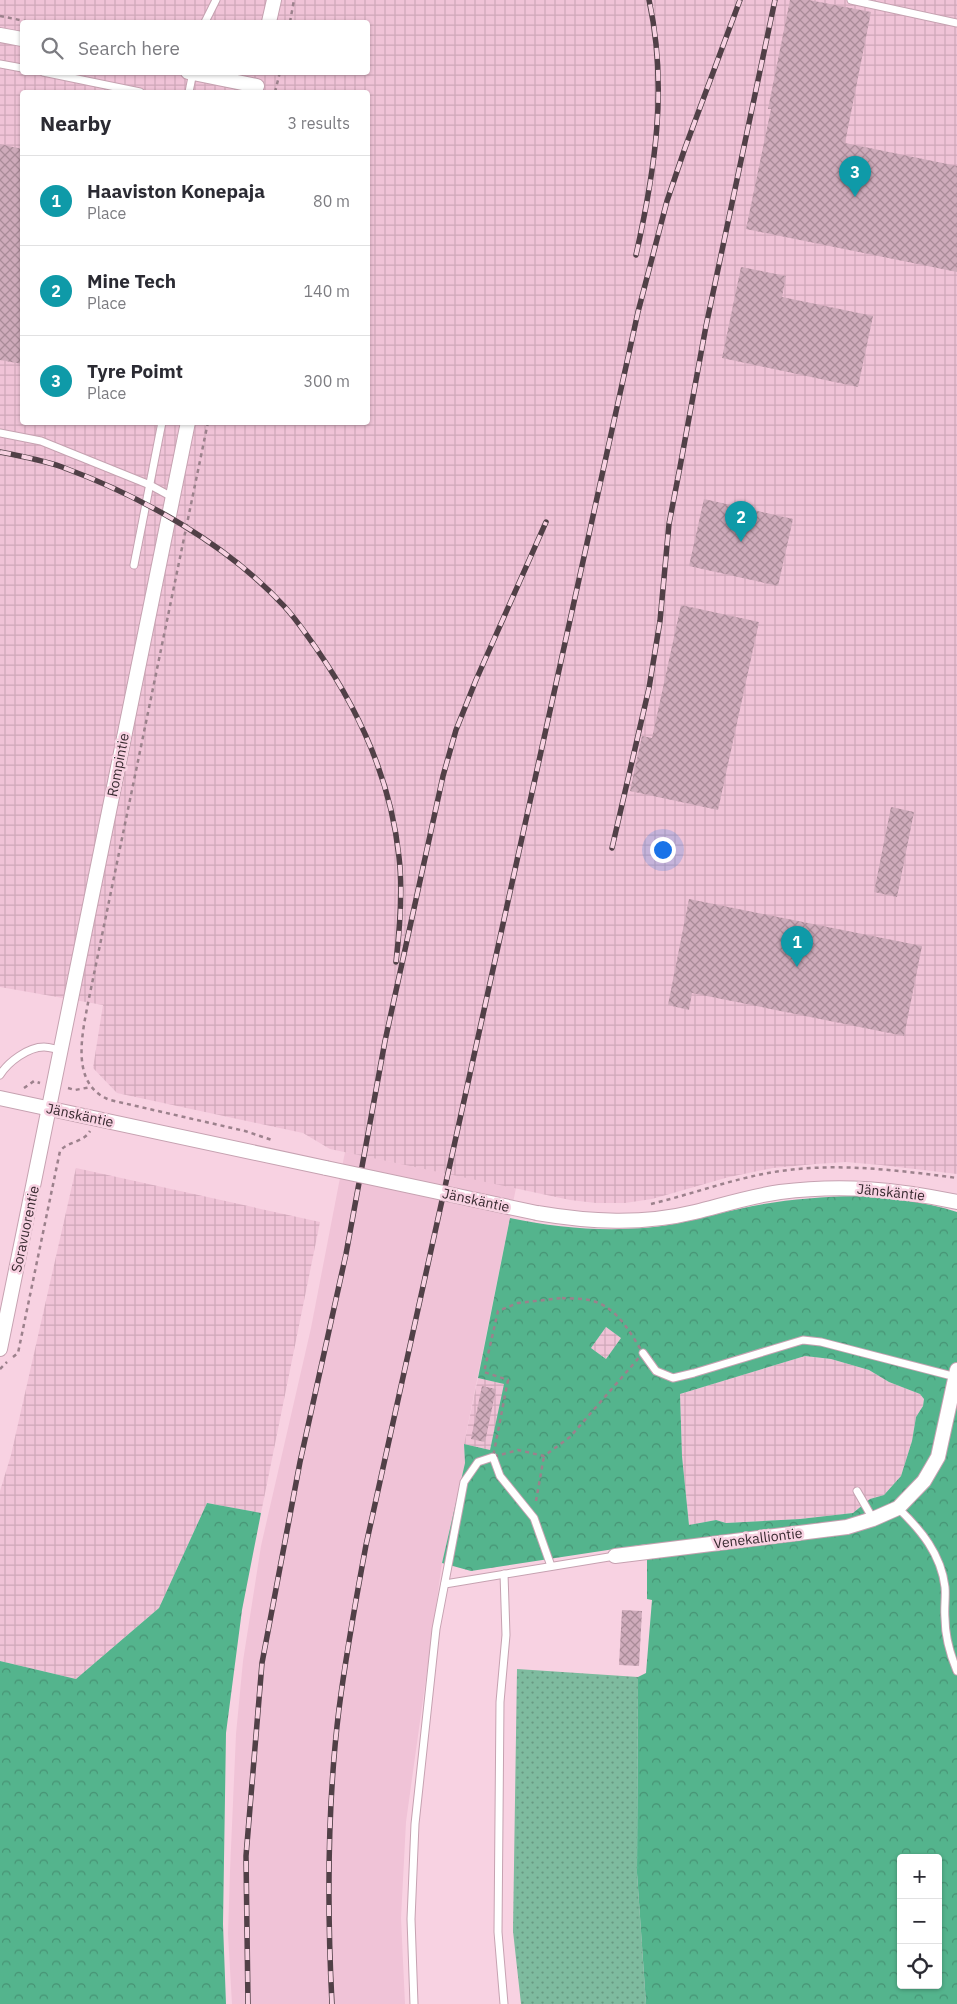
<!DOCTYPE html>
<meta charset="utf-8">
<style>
:root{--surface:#fff;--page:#f2f2f3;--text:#2b2b33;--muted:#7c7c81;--line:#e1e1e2;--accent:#111827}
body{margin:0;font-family:"IBM Plex Sans",sans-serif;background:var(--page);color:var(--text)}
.controls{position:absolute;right:15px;bottom:15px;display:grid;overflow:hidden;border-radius:5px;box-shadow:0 1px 4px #0004}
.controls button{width:45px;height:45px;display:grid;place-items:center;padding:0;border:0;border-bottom:1px solid var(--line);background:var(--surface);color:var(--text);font:25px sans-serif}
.you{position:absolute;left:662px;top:849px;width:18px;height:18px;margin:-12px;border:4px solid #fff;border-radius:50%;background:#1a73e8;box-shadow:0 0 0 8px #1a73e833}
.badge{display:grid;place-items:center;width:32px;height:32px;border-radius:50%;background:var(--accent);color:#fff;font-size:16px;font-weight:700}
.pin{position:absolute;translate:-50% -41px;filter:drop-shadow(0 1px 2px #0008)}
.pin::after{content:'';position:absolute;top:26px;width:18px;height:15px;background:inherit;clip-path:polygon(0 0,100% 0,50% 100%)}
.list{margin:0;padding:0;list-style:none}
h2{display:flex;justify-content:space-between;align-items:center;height:65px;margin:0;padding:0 20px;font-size:21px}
h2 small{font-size:16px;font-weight:400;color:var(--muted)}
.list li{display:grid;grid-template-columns:32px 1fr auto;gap:15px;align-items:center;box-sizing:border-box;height:90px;padding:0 20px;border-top:1px solid var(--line)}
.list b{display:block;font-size:19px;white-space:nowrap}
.list p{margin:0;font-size:16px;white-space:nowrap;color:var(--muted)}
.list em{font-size:16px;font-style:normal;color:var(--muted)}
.icon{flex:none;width:28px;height:28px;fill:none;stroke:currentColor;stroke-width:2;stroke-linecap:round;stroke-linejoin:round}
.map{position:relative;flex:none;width:957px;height:2004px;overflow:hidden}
.search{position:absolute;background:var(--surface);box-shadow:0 1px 4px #0004;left:20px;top:20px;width:350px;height:55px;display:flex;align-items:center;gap:12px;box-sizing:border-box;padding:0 18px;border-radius:5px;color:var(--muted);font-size:19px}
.panel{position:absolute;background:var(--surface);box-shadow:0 1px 4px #0004;left:20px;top:90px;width:350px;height:335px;border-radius:5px}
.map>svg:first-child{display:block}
.built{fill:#f0c3d7}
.industrial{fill:url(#industrial-grid);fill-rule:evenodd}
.grass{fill:url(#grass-dots)}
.forest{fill:url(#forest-crowns);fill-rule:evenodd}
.building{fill:url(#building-cross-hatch)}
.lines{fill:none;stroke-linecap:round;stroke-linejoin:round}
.service-casing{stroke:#c6a2b1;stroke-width:9}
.minor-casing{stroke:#c6a2b1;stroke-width:16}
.path{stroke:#9c818c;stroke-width:2.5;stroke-dasharray:4 4;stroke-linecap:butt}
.service{stroke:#fff;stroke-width:7}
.minor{stroke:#fff;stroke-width:14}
.rail-casing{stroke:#514047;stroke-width:5.5}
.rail{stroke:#f8d2e2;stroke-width:4;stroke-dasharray:11;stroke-linecap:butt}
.minor-bridge-casing{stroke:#c6a2b1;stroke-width:16;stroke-linecap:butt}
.minor-bridge{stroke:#fff;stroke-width:14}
.labels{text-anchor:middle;stroke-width:5;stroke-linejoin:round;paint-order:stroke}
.street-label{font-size:14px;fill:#382a30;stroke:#f8d2e2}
</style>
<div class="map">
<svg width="957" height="2004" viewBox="0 0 957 2004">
<defs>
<pattern id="industrial-grid" width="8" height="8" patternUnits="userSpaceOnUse" patternTransform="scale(1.25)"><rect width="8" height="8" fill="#f0c3d7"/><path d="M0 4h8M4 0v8" fill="none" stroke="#cfa8b9"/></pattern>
<pattern id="grass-dots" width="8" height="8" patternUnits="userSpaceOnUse" patternTransform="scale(1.25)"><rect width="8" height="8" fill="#7ebb9f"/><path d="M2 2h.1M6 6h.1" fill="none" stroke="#689882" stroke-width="1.8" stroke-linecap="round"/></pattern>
<pattern id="forest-crowns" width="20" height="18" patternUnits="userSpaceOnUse" patternTransform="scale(1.25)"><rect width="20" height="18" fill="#54b48d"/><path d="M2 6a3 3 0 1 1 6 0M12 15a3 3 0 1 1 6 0" fill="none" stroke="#479374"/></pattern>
<pattern id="building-cross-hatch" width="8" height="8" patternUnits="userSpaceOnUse" patternTransform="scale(1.25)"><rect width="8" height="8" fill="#cfabbb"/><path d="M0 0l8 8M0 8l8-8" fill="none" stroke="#a98b98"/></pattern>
</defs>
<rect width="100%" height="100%" fill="#f8d2e2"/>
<!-- built -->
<polygon class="built" points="345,1152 516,1188 464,1444 465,1463 442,1563 406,1822 401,1918 405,2004 232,2004 228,1934 230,1871 236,1734 243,1661 261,1546 311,1328"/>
<!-- industrial -->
<g class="industrial">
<path d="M0,0H957V1174L881,1165L846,1162L815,1164L773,1168L729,1177L652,1199L625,1203H596L570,1200L330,1149L303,1133L117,1093L93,1068L103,1005L0,987ZM22,22H368V72H22ZM22,92H368V422H22Z"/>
<polygon points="76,1168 320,1222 261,1513 207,1503 159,1608 76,1679 0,1661 0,1491 11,1455"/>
<polygon points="606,1327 621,1338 606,1359 591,1348"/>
<polygon points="805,1356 831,1359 869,1370 889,1382 920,1394 924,1399 923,1406 916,1417 912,1441 901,1476 884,1495 870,1499 853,1513 800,1519 726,1523 716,1520 689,1525 682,1456 680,1394"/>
<polygon points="478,1378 505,1384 490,1450 464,1444"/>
</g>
<!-- grass -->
<polygon class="grass" points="517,1669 638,1677 637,1873 646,2004 521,2004 513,1931"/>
<!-- forest -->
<g class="forest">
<path d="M856,1196C891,1198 924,1201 957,1212V2004H646L637,1873L638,1677L646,1673L652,1600L647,1599V1544L471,1571L442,1563L465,1463L464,1444L490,1450L504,1384L478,1378L510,1218C558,1228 605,1232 654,1227C683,1224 710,1215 739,1209C778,1200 816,1197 856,1196ZM606,1327L621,1338L606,1359L591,1348ZM805,1356L831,1359L869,1370L889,1382L920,1394L924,1399L923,1406L916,1417L912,1441L901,1476L884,1495L870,1499L853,1513L800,1519L726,1523L716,1520L689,1525L682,1456L680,1394ZM901,1858H938V1985H901Z"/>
<polygon points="207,1503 261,1513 242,1610 226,1733 223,1924 226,2004 0,2004 0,1661 76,1679 159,1608"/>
</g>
<!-- building -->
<g class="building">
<polygon points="790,0 809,0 871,12 845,143 957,166 957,272 746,229 771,109 768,109"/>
<polygon points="0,144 22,149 22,364 0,360"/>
<polygon points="741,267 786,276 782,297 873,316 858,387 722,358"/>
<polygon points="704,499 793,519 778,586 689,566"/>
<polygon points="681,605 759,622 718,810 630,791 642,736 652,738"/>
<polygon points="891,807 914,812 897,897 874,892"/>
<polygon points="689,899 922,946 904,1036 692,993 689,1010 668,1005"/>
<polygon points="482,1386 496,1389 485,1442 471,1439"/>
<polygon points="622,1610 642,1611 639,1666 619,1665"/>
</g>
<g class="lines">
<defs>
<g id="service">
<polyline points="851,0 957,23"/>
<polyline points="205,22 216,0"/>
<polyline points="0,64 22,68"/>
<polyline points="43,72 140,92"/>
<polyline points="189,92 193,72"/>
<polyline points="0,433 41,441 150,485 172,497"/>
<polyline points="134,565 162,422"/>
<path d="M0,1075C8,1062 28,1047 44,1047C49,1047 55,1049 60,1050"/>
<polyline points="643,1353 656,1371 673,1378 694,1373 803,1340 821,1342 956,1377"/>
<polyline points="857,1491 873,1519"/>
<path d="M898,1508C921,1530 941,1554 945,1587C946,1597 944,1608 945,1618C945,1636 950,1654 957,1671"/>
<polyline points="504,1574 506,1635 500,1702 498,1932 504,2004"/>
<polyline points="445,1584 615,1556"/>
<polyline points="414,2004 411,1919 415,1824 436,1629 464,1482 478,1462 493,1457 500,1476 534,1518 551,1566"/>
</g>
<g id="minor">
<polyline points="269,22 274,0"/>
<polyline points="0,35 22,39"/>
<polyline points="188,72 257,86"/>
<polyline points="0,1098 326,1168"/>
<path d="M537,1213C590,1222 642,1225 695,1212C723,1205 751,1196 780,1192C842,1184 896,1189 957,1202"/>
<polyline points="0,1349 188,422"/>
<polyline points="615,1556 847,1527 873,1519 898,1508 924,1481 938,1457 957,1370"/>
</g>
</defs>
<!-- service casing -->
<use href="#service" class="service-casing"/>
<!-- minor casing -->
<use href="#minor" class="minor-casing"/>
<!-- path -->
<g class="path">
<polyline points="0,16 30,22"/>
<polyline points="290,22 294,0"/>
<polyline points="275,92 280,72"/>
<path d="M208,422L88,1003C82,1035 70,1085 110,1100L245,1131L272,1140"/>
<polyline points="24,1088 34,1081 40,1083"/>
<polyline points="68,1088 75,1090 91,1087"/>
<path d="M651,1204C692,1194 732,1179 774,1172C835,1162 896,1170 957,1178"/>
<path d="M562,1298C570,1299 581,1298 589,1300C617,1306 629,1331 643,1353L570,1437L544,1456L518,1450L493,1457L508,1380L484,1372L498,1311L518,1303Z"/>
<path d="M13,1357L18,1353L60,1151C68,1141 83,1143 90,1131"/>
<polyline points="0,1369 7,1362"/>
<polyline points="536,1501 544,1456"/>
</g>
<!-- service -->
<use href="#service" class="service"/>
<!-- minor -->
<use href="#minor" class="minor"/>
<defs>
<g id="rail">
<path d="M636,255C655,170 668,87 649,0"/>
<path d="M0,452C21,456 42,460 62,467C141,496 227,544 284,606C296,619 306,634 316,648C359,710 391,781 399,857C403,891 400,927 396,962"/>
<polyline points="612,848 649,688 660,621 669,524 680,467 706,326 775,0"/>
<polyline points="248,2004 246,1856 262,1663 300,1462 346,1254 385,1041 443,776 456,730 476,680 546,522"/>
<path d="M332,2004C327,1906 327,1806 339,1709C346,1654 356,1599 366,1545L638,312L667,201L685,148L740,0"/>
</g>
</defs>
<!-- rail casing -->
<use href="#rail" class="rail-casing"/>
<!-- rail -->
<use href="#rail" class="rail"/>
<defs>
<polyline id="minor-bridge" points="326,1168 537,1213"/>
</defs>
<!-- minor-bridge casing -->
<use href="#minor-bridge" class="minor-bridge-casing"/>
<!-- minor-bridge -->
<use href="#minor-bridge" class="minor-bridge"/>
</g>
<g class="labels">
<!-- street labels -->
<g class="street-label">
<text transform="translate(118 765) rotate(-79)" y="5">Rompintie</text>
<text transform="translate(80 1115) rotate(12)" y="5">Jänskäntie</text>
<text transform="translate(891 1192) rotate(6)" y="5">Jänskäntie</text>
<text transform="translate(476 1200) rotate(12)" y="5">Jänskäntie</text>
<text transform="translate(25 1229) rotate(-78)" y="5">Soravuorentie</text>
<text transform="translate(758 1538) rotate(-7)" y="5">Venekalliontie</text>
</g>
</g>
</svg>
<div class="controls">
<button>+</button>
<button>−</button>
<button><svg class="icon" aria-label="locate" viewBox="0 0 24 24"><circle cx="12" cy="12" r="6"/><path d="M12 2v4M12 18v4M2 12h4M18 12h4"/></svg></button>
</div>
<div class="you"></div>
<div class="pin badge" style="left:797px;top:967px;background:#0f9aa8">1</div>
<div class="pin badge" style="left:741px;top:542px;background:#0f9aa8">2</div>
<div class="pin badge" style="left:855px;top:197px;background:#0f9aa8">3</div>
<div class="search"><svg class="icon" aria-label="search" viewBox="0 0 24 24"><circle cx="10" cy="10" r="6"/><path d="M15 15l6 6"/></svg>Search here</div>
<section class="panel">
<h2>Nearby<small>3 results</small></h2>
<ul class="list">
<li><span class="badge" style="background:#0f9aa8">1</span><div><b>Haaviston Konepaja</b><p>Place</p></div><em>80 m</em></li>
<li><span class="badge" style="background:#0f9aa8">2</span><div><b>Mine Tech</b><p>Place</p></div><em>140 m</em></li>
<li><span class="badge" style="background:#0f9aa8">3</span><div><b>Tyre Poimt</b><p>Place</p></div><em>300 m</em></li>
</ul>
</section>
</div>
